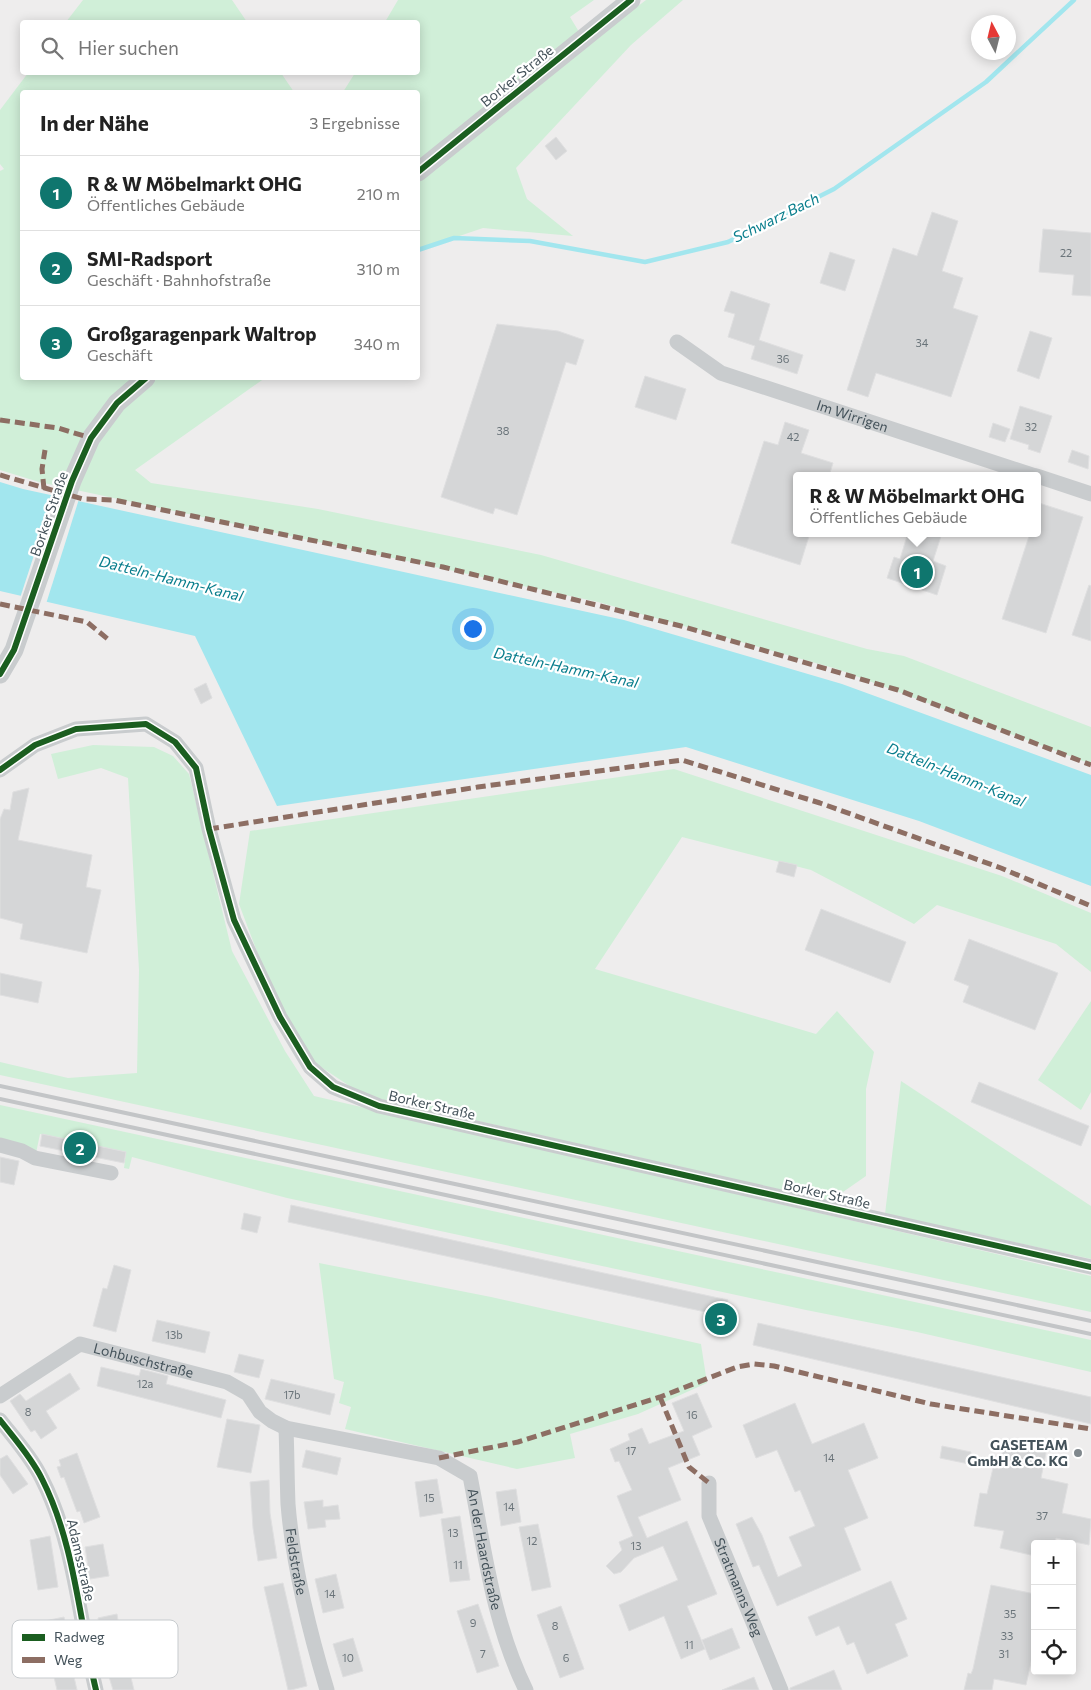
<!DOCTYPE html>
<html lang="de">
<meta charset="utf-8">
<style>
:root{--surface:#fff;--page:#f2f2f2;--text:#222;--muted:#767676;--line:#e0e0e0;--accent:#0f766e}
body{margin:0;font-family:Commissioner,sans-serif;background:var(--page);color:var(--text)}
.controls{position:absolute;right:15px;bottom:15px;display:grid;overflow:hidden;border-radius:5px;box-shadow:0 2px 12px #0003}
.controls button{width:45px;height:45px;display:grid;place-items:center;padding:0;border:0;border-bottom:1px solid var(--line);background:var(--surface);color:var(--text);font:25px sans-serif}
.compass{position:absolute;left:971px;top:15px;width:45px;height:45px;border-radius:50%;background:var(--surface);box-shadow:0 2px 12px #0003;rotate:353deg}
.you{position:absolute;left:472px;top:628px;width:18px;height:18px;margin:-12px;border:4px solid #fff;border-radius:50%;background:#1a73e8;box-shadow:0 0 0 8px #1a73e833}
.badge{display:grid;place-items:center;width:32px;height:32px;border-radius:50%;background:var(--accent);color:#fff;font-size:16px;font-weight:700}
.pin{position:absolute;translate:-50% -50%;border:2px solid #fff;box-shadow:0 1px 5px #0006}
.popup{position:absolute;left:793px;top:472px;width:248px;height:65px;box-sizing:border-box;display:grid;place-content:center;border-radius:5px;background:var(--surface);filter:drop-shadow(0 1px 4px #0005);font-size:16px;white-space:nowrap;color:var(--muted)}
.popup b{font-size:19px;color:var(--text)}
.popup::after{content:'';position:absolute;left:50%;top:100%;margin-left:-10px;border:10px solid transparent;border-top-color:var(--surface)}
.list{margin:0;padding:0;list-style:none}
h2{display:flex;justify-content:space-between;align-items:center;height:65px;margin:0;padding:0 20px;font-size:21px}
h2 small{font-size:16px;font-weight:400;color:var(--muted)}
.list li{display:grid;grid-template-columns:32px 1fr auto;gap:15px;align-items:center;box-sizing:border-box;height:75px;padding:0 20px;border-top:1px solid var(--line)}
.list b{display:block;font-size:19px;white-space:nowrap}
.list p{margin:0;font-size:16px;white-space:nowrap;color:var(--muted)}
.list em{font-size:16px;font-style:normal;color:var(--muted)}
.icon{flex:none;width:28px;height:28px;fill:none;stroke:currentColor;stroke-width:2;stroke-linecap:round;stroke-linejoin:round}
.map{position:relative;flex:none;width:1091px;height:1690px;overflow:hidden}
.search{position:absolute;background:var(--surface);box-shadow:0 2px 12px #0003;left:20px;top:20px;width:400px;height:55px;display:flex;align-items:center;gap:12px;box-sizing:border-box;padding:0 18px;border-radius:5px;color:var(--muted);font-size:19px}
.panel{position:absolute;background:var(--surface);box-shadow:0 2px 12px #0003;left:20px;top:90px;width:400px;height:290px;border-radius:5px}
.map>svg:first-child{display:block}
.green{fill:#d0efd8}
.water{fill:#a2e6ee}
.pier{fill:#eeeded}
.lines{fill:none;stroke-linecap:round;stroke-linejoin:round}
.stream{stroke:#a2e6ee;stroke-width:4.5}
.building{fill:#d5d6d7;stroke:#dfdfe0}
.minor{stroke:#c9ccce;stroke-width:15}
.tertiary{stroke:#c9ccce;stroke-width:19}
.rail{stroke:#c3c5c7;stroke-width:4}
.quiet{stroke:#8d6e63;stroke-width:5;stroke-dasharray:10 5;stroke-linecap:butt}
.cycleway-casing{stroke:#fff;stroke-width:9}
.cycleway{stroke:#1b5e20;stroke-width:6}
.poi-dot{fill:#80888d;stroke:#fff;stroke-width:2}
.labels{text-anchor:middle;stroke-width:4.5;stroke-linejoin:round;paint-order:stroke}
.number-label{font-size:11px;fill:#6a747a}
.street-label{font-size:14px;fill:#44525a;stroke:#fff}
.poi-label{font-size:14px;font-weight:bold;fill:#44525a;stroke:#fff;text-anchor:end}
.water-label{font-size:15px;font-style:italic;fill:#087d8c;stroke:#fff}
.key{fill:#fff;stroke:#c7cbce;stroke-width:1}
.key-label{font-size:14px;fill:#44525a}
</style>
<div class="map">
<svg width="1091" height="1690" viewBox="0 0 1091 1690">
<rect width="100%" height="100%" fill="#eeeded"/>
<!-- green -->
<g class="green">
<polygon points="83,0 232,0 247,22 66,22"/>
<polygon points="398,0 594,0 570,17 587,45 646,0 683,0 631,45 516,168 527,199 573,236 483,228 418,250 418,92 343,92 355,73 418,72 418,22 385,22"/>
<polygon points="28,73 281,73 294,92 22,92 22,378 265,378 135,470 151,483 318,509 541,555 867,649 904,656 1091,727 1091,764 837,669 598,602 39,482 0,470 0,171 4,169 0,164 0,110"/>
<polygon points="93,745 154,747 173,756 189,774 232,951 285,1051 314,1096 1091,1276 1091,1312 0,1075 0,1062 68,1078 137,1073 139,970 128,778 101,768 58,779 51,754"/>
<polygon points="674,769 1002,876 1091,913 1091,972 1056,944 937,905 914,924 811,870 682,837 595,969 816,1034 837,1011 874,1052 866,1089 866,1176 830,1201 363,1095 315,1063 270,986 239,904 250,831"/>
<polygon points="1091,1001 1091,1092 1081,1110 1038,1080"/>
<polygon points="901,1081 1091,1206 1091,1259 885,1214"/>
<polygon points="0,1105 1091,1340 1091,1372 917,1332 806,1310 287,1198 132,1157 129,1169 124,1168 126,1152 40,1134 36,1153 0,1139"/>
<polygon points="319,1263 491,1297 701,1344 707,1383 638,1414 570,1434 575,1458 517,1469 345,1429 351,1407 339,1403 344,1382 334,1379"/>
</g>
<!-- water -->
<polygon class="water" points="0,482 23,489 624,620 842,684 1091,775 1091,886 919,821 686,747 277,806 195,636 0,591"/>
<!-- pier -->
<polygon class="pier" points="54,494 79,499 46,604 20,598"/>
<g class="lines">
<!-- stream -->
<polyline class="stream" points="418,250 454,238 530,241 645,262 728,242 834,189 986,82 1074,0"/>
</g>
<!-- building -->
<g class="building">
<polygon points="556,137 567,151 556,160 545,146"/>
<polygon points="932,212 958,221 942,271 963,278 953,308 978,316 951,397 876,373 868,397 847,390 893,248 917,256"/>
<polygon points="1043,229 1091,233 1091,296 1072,295 1074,275 1039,272"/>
<polygon points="830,252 855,260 845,291 820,283"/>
<polygon points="731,291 770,304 759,340 803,355 797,374 751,359 755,346 728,337 735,314 724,311"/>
<polygon points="497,324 558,331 584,340 576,365 566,362 517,515 495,508 493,514 441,497"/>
<polygon points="1030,331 1052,338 1039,379 1017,371"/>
<polygon points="645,376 686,389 676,420 635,407"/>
<polygon points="1020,406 1052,416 1040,453 1028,449 1029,445 1010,439"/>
<polygon points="785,422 809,430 801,453 833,463 829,476 797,476 797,533 810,533 800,565 731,543 764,441 778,445"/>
<polygon points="993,423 1010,429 1005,442 989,437"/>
<polygon points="1072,450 1089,456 1088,469 1068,462"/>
<polygon points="1039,503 1083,517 1046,633 1002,619 1030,533 1037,533"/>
<polygon points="908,533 942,533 933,561 946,566 937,595 887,578 894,557 900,559"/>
<polygon points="1089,585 1091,586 1091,641 1072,635"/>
<polygon points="206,683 212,698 201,704 194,689"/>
<polygon points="29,788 18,840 92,855 86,887 101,890 87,953 20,939 23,924 0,918 0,819 4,809 10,810 13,792"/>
<polygon points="779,861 797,865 794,877 776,872"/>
<polygon points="821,909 906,942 890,983 805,950"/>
<polygon points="969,939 1058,973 1035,1030 963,1002 969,986 954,980"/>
<polygon points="0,973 42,982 38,1003 0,995"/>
<polygon points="979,1082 1089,1126 1081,1146 971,1102"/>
<polygon points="42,1134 126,1152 124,1163 40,1146"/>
<polygon points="0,1157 19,1161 14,1185 0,1182"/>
<polygon points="291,1205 728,1300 724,1316 288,1222"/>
<polygon points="244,1213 261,1217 257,1233 241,1229"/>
<polygon points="114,1265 131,1270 116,1332 93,1326 103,1288 107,1289"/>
<polygon points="157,1320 210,1332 205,1353 152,1341"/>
<polygon points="758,1323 1091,1397 1091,1424 753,1345"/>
<polygon points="239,1354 264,1360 259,1378 234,1372"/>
<polygon points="101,1367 139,1376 141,1369 168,1376 166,1384 226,1400 221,1418 97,1386"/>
<polygon points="70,1373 80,1389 46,1411 57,1428 41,1439 35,1430 31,1432 10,1401 20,1394 26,1401"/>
<polygon points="271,1379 335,1394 330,1415 265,1399"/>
<polygon points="697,1393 712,1427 692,1436 700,1455 668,1468 681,1500 638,1517 647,1538 687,1521 717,1594 687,1606 705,1649 681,1659 664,1616 629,1631 619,1605 678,1580 663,1546 634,1558 621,1572 614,1574 606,1566 622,1550 619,1542 633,1536 617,1496 632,1490 619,1461 615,1462 610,1449 630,1440 628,1434 642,1428 649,1444 684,1431 672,1403"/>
<polygon points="795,1403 812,1444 864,1423 878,1458 848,1470 868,1518 844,1528 861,1570 777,1606 759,1565 753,1567 736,1524 752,1517 762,1535 778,1577 802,1566 789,1537 815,1526 800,1490 795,1492 777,1450 756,1458 743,1425"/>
<polygon points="227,1419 260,1425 251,1473 217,1467"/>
<polygon points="1005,1439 1047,1448 1041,1478 1068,1484 1062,1513 1091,1519 1089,1545 1056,1538 1055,1544 1035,1544 1035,1556 1000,1548 1004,1531 974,1526 980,1493 987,1494 993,1468 999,1469"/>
<polygon points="942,1446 971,1452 969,1464 940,1458"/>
<polygon points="306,1450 341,1458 337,1475 302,1467"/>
<polygon points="77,1453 100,1517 84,1523 80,1511 77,1512 64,1477 61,1478 57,1467 61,1466 59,1460"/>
<polygon points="7,1455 28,1484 13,1494 0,1475 0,1459"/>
<polygon points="437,1479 443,1513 420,1517 415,1482"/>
<polygon points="269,1480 270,1513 277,1558 258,1561 253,1528 250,1482"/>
<polygon points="516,1489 521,1522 501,1526 496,1492"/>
<polygon points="323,1500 323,1507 338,1505 340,1519 325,1520 326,1527 308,1529 304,1502"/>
<polygon points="460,1516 470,1580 450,1582 441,1519"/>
<polygon points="538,1524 551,1587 532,1591 519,1527"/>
<polygon points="50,1536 58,1587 38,1590 30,1540"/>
<polygon points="103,1544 109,1576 90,1579 85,1547"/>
<polygon points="336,1574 344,1608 323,1613 315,1579"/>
<polygon points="891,1581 907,1619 895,1624 908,1656 867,1674 854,1642 847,1645 839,1626 816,1636 808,1617"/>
<polygon points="283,1583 307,1686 291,1690 288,1690 264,1587"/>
<polygon points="991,1585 1035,1594 1035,1644 1026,1685 994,1679 992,1690 964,1690 968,1673 971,1674 973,1669"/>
<polygon points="478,1604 499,1666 477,1673 457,1611"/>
<polygon points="561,1606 584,1669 560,1678 537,1615"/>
<polygon points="117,1614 121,1641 102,1644 98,1618"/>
<polygon points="64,1617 69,1643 50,1647 45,1621"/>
<polygon points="732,1628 740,1648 710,1660 702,1640"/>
<polygon points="353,1638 363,1671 343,1677 333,1644"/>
<polygon points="127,1661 134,1690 113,1690 106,1667"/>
<polygon points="72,1668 77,1690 57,1690 53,1673"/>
<polygon points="834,1670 842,1690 790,1690 790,1688"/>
<polygon points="754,1677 759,1690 722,1690"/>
</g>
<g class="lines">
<!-- minor -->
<g class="minor">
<path id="s1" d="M677,342L721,373L1035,476"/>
<polyline points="1037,476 1091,494"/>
<polyline points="0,770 35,745 76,729 146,724 175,742 196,768 209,829 234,920 280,1017 310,1067 333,1087 379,1106 1091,1267"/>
<polyline points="0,1145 22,1151 35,1158 111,1173"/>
<path id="s2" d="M0,1396L80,1344L227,1382L248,1394L260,1412L272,1421L286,1428L439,1458L470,1476C484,1547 493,1624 526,1690"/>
<path d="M0,1420C14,1438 32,1458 42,1479C75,1544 79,1620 96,1690"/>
<path id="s3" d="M286,1428C287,1453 287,1479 288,1504C293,1567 309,1630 327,1690"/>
<path id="s4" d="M709,1483V1516L781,1690"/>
</g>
<!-- tertiary -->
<g class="tertiary">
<polyline points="418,172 631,0"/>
<polyline points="0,674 14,650 72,481 91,438 117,403 146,378"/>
</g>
<!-- rail -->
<g class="rail">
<polyline points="0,1086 1091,1321"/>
<polyline points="0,1099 1091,1334"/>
</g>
<!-- quiet -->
<g class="quiet">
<polyline points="0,420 58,428 91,438"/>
<polyline points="0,475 83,499 114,500 443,567 681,626 898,690 1091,765"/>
<polyline points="44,489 42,469 45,450"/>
<polyline points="0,604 87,622 109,640"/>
<polyline points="209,829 478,787 682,760 820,803 1001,868 1091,906"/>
<polyline points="660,1397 689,1467 709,1483"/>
<polyline points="439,1458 518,1442 660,1397 737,1367 754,1364 774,1366 931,1404 1091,1429"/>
</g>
<defs>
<g id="cycleway">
<polyline points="418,172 631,0"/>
<polyline points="0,674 14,650 72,481 91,438 117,403 146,378"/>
<polyline points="0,770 35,745 76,729 146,724 175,742 196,768 209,829 234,920 280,1017 310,1067 333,1087 379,1106 1091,1267"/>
<path d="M0,1420C14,1438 32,1458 42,1479C75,1544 79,1620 96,1690"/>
</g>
</defs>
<!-- cycleway casing -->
<use href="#cycleway" class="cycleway-casing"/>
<!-- cycleway -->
<use href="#cycleway" class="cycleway"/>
</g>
<!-- markers -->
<circle class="poi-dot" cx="1078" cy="1453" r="5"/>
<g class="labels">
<!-- number labels -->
<g class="number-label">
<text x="1066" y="257">22</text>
<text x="922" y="347">34</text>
<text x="783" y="363">36</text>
<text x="1031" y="431">32</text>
<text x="503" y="435">38</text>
<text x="793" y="441">42</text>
<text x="174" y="1339">13b</text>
<text x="145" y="1388">12a</text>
<text x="292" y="1399">17b</text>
<text x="28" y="1416">8</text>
<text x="692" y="1419">16</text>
<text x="631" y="1455">17</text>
<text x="829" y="1462">14</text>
<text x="429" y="1502">15</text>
<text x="509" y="1511">14</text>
<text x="1042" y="1520">37</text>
<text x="453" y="1537">13</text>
<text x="532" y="1545">12</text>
<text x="636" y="1550">13</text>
<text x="458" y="1569">11</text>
<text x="330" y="1598">14</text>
<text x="1010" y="1618">35</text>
<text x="473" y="1627">9</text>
<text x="555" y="1630">8</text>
<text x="1007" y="1640">33</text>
<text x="689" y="1649">11</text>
<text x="483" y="1658">7</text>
<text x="1004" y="1658">31</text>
<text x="348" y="1662">10</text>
<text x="566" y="1662">6</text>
</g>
<!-- street labels -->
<g class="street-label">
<text transform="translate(517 76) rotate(-39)" y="5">Borker Straße</text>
<text dy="5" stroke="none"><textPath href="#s1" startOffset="192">Im Wirrigen</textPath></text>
<text transform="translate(49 514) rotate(-71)" y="5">Borker Straße</text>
<text transform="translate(432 1105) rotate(13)" y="5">Borker Straße</text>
<text transform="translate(827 1194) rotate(13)" y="5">Borker Straße</text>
<text dy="5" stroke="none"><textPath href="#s2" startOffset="161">Lohbuschstraße</textPath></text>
<text dy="5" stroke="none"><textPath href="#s2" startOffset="590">An der Haardstraße</textPath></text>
<text transform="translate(81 1560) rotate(77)" y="5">Adamsstraße</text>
<text dy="5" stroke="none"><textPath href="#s3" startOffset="134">Feldstraße</textPath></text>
<text dy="5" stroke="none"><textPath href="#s4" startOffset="110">Stratmanns Weg</textPath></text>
</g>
<!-- poi labels -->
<g class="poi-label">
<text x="1068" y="1450">GASETEAM<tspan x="1068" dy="16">GmbH &amp; Co. KG</tspan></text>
</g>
<!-- water labels -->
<g class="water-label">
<text transform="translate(776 218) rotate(-26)" y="5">Schwarz Bach</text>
<text transform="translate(171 579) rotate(14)" y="5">Datteln-Hamm-Kanal</text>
<text transform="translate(566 668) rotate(12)" y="5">Datteln-Hamm-Kanal</text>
<text transform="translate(956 775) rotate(22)" y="5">Datteln-Hamm-Kanal</text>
</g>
</g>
<!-- legend -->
<rect x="12" y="1620" width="166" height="58" rx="8" class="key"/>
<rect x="22" y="1634" width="23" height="7" fill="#1b5e20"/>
<rect x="22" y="1657" width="23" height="6" fill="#8d6e63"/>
<g class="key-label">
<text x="54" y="1642">Radweg</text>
<text x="54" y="1665">Weg</text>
</g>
</svg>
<div class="controls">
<button>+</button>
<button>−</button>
<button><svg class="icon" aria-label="locate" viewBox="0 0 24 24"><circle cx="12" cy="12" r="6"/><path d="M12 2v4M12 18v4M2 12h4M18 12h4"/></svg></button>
</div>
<svg class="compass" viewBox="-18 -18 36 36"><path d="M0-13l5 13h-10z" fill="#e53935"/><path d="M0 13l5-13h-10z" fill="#767676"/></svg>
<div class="you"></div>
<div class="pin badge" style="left:917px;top:572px">1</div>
<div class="popup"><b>R &amp; W Möbelmarkt OHG</b>Öffentliches Gebäude</div>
<div class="pin badge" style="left:80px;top:1148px">2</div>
<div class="pin badge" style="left:721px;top:1319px">3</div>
<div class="search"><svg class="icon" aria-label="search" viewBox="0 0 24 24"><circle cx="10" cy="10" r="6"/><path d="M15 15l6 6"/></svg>Hier suchen</div>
<section class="panel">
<h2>In der Nähe<small>3 Ergebnisse</small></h2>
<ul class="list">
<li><span class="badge">1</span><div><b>R &amp; W Möbelmarkt OHG</b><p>Öffentliches Gebäude</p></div><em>210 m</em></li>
<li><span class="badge">2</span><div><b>SMI-Radsport</b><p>Geschäft · Bahnhofstraße</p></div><em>310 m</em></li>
<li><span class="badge">3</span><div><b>Großgaragenpark Waltrop</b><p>Geschäft</p></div><em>340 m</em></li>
</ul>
</section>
</div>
